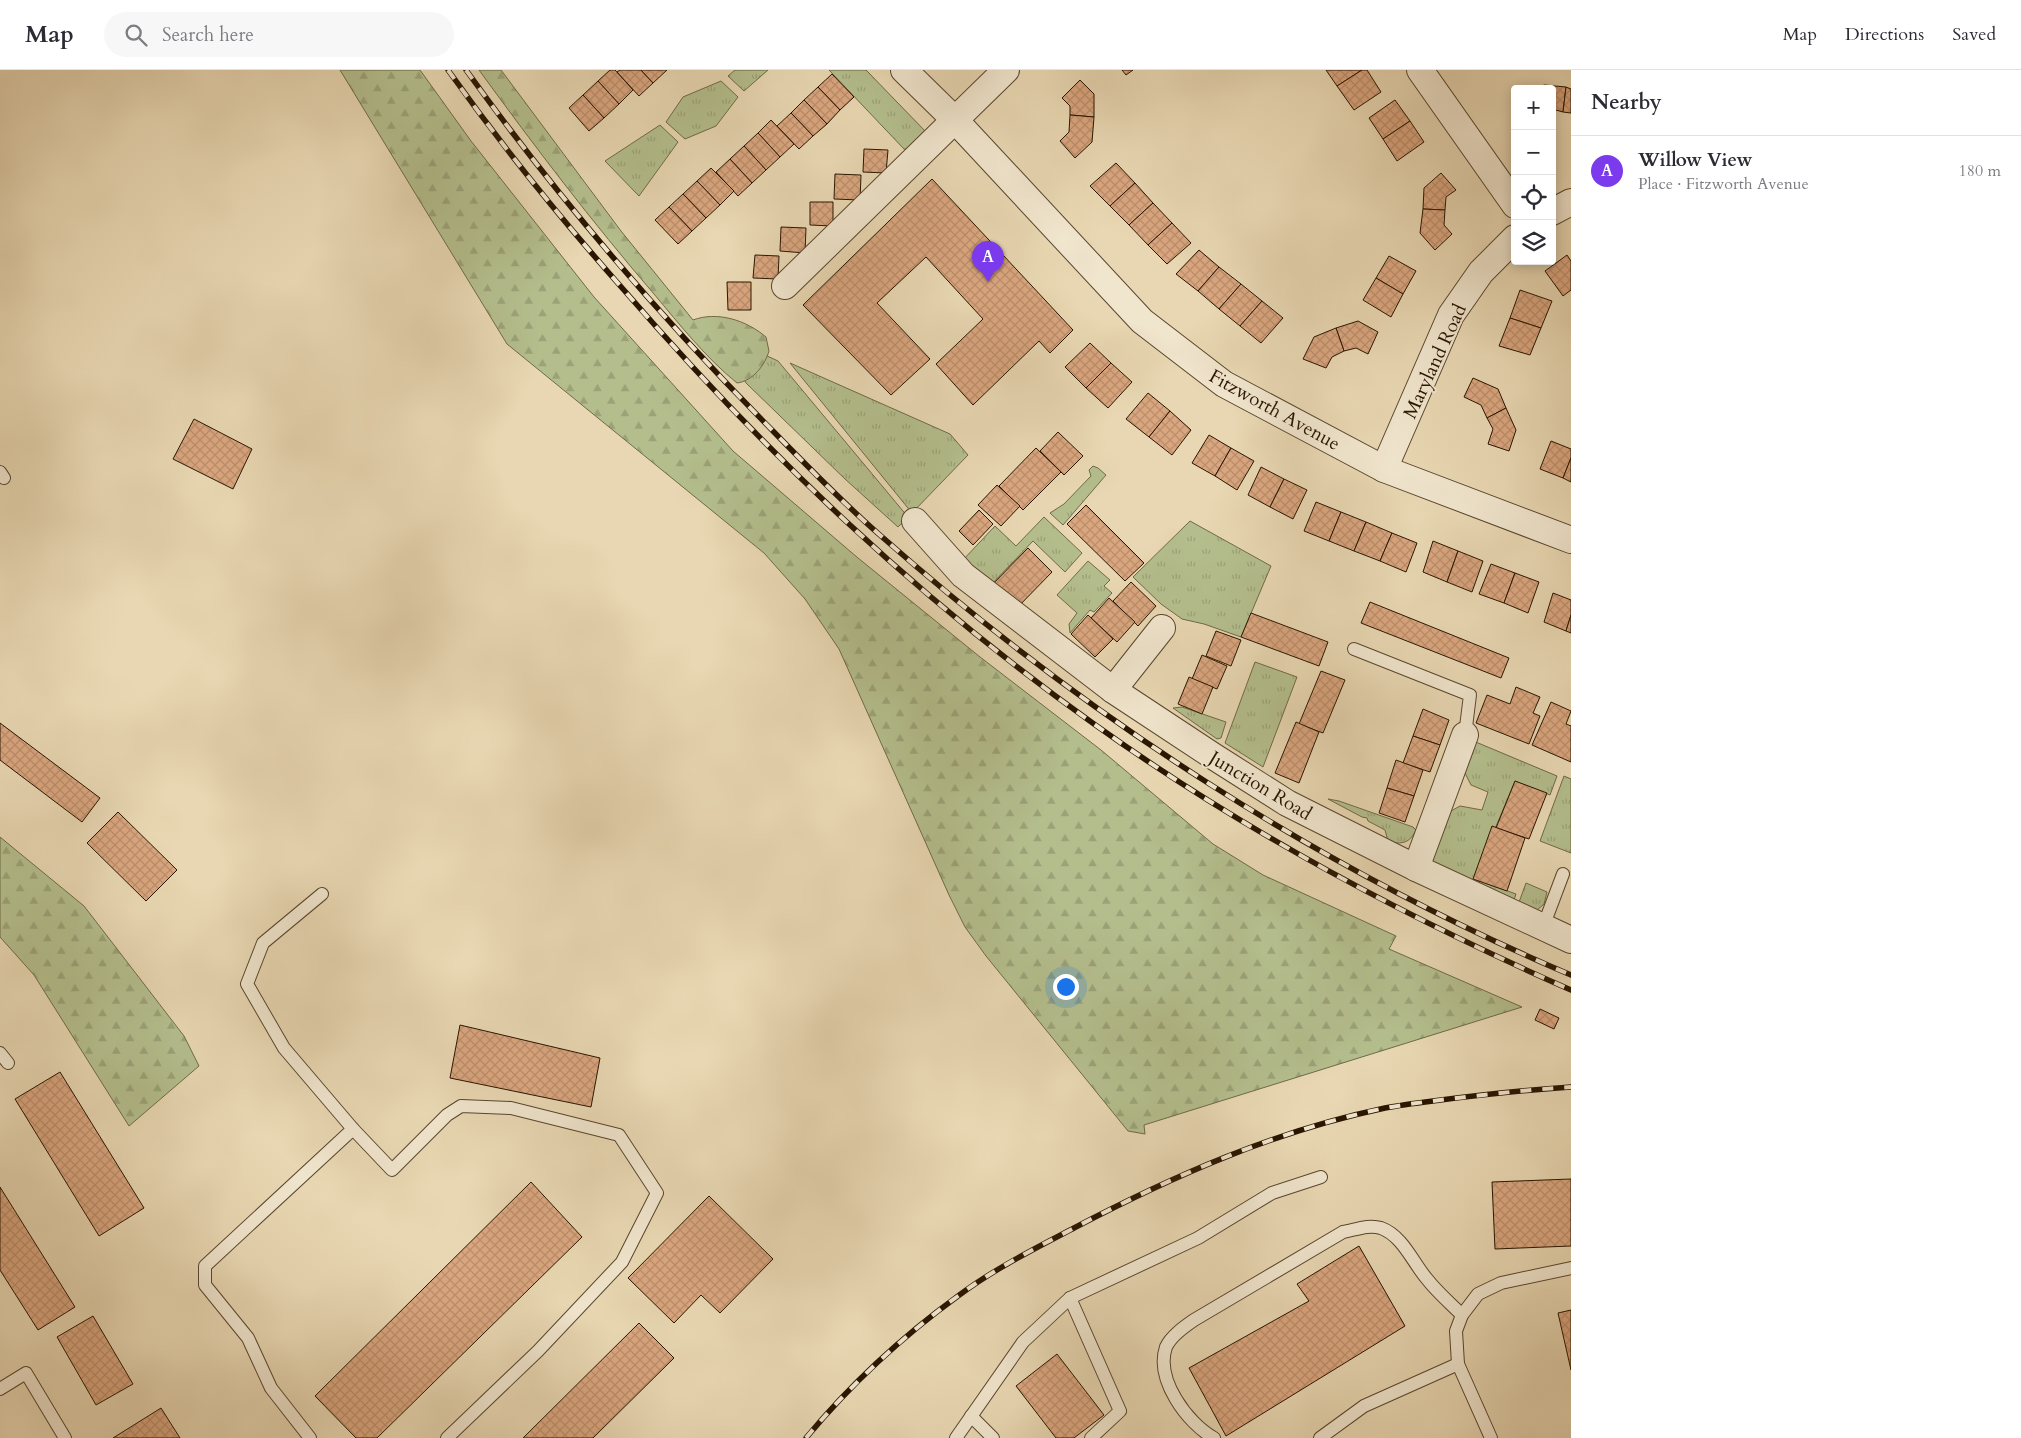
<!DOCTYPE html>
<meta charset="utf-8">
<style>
:root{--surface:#fff;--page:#f7f7f7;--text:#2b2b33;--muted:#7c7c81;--line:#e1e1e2;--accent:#7c3aed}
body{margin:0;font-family:Cardo,serif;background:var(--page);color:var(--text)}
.controls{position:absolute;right:15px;top:15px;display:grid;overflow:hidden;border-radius:5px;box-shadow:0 2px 12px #0003}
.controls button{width:45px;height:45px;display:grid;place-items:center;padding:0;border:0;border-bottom:1px solid var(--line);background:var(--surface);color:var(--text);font:25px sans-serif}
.you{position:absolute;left:1065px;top:916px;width:18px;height:18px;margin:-12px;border:4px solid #fff;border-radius:50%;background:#1a73e8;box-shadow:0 0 0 8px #1a73e833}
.badge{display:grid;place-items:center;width:32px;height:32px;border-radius:50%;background:var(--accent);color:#fff;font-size:16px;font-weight:700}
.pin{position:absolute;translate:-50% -41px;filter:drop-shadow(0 1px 2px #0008)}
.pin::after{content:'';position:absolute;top:26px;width:18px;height:15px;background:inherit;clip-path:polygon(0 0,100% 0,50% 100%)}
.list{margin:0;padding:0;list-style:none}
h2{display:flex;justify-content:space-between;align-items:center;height:65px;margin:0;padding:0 20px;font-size:21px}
h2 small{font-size:16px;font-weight:400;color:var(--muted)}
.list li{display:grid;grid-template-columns:32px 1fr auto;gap:15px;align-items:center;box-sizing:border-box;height:70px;padding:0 20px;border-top:1px solid var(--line)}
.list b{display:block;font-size:19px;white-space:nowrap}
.list p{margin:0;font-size:16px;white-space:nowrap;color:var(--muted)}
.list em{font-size:16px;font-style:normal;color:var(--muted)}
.icon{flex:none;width:28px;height:28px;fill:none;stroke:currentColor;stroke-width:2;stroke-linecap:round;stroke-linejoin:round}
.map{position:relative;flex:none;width:1571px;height:1368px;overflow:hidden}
header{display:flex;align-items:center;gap:30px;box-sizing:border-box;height:70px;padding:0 25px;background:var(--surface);border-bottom:1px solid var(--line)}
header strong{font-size:24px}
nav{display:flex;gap:28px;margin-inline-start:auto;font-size:18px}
.search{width:350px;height:45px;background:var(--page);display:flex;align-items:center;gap:12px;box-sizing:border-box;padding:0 18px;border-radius:28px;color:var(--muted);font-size:19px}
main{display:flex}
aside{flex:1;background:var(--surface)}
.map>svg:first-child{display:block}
.grass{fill:url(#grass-tufts);stroke:#6e6a47}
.forest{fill:url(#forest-firs);stroke:#6e6a47}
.building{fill:url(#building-cross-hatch);stroke:#291501}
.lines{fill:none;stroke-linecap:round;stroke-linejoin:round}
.lane-casing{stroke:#59462d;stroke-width:14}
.street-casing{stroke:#59462d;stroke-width:28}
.lane{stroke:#f0e5cd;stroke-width:12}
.street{stroke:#f0e5cd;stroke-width:26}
.rail-casing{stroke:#291501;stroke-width:5.5}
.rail{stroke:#f0e5cd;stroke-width:4;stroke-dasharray:11;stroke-linecap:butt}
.labels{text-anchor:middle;stroke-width:4;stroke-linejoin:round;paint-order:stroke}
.street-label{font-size:19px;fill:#291501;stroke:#f0e5cd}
</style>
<header>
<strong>Map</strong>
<div class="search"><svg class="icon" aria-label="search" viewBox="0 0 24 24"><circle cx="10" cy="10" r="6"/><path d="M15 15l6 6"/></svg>Search here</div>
<nav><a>Map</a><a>Directions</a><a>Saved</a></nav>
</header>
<main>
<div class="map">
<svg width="1571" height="1368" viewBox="0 0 1571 1368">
<defs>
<pattern id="grass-tufts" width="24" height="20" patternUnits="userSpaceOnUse" patternTransform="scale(1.25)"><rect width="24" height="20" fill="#b4be8d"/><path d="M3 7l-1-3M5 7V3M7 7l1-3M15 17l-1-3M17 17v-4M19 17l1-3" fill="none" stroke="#9ba278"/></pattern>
<pattern id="forest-firs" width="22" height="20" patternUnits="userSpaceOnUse" patternTransform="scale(1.25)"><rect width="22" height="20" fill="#b4be8d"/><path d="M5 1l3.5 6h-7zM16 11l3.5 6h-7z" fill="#9ba278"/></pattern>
<pattern id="building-cross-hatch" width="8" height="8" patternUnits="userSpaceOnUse" patternTransform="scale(1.25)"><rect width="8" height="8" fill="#daa67f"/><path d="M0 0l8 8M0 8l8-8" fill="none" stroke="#bb8e6c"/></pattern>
</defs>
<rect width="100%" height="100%" fill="#e8d7b2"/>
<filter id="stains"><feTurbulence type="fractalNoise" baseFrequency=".004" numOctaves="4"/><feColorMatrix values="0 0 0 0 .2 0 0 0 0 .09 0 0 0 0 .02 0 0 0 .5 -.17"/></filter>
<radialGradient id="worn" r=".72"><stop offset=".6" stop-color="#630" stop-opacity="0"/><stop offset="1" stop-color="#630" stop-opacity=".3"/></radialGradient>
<!-- grass -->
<g class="grass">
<polygon points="735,0 768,0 744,21 728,6"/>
<polygon points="829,0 866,0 927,63 914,79 904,79"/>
<polygon points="721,11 738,27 716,56 685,69 666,52 683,27"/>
<polygon points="660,55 678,72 639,126 605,91"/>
<polygon points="763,284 778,291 908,447 898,457 845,409 746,313 743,308"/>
<polygon points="790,293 950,364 968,385 912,443"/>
<polygon points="1093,396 1098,398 1106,405 1063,455 1050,443 1064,434 1091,406 1089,400"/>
<polygon points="1044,447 1082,483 1065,502 1033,471 990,516 963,490 995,456 1016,476"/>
<polygon points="1190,451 1271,496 1241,567 1204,554 1182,549 1161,534 1133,507"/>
<polygon points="1088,491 1110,510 1104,516 1112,523 1094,542 1090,540 1070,563 1069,554 1077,543 1057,525"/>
<polygon points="1255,592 1297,607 1263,697 1225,673"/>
<polygon points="1182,637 1226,652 1221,668 1217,669 1173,638"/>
<polygon points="1471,670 1557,706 1550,725 1515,711 1474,809 1516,824 1513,833 1432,793 1432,781 1451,741 1460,736 1482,740 1488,722 1471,715 1465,703"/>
<polygon points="1564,706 1571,709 1571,783 1540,771"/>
<path d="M1328,729L1339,731L1413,757L1416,760C1410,773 1402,775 1388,771L1385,760L1368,751L1367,748L1362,747Z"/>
<polygon points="1526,813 1547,822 1544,834 1536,841 1518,835"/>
</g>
<!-- forest -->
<g class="forest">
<polygon points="340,0 420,0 471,71 594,227 733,381 858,488 980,587 1101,680 1213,774 1263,805 1396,866 1389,879 1522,937 1144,1055 1145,1064 1128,1061 986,886 965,857 949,825 839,579 805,529 764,483 507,274"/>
<path d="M479,0H501L621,161L693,250C717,241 746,250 766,267L769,281C765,295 753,311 737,313C706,288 680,255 654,224C592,152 535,77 479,0Z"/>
<polygon points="0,767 84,836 184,966 199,996 129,1056 34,905 0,867"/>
</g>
<!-- building -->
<g class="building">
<polygon points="610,0 615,0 633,20 619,34 598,11"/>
<polygon points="620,0 641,0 653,13 639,26 617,2"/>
<polygon points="641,0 667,0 653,13"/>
<polygon points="1122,0 1133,0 1126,5"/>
<polygon points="1326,0 1362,0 1337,16"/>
<polygon points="1362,0 1367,0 1381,22 1354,40 1337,16"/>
<polygon points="832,4 854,27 840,40 818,17"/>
<polygon points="1080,10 1094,24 1094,47 1070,45 1070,36 1062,28"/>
<polygon points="598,11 619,34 604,48 583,25"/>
<polygon points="1544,15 1566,17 1563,42 1552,39 1552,19 1538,19"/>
<polygon points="818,17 840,40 827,54 804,30"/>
<polygon points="1566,17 1571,19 1571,43 1563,42"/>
<polygon points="583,25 604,48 589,61 569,38"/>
<polygon points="804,30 827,54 813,66 791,43"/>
<polygon points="1395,30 1410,51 1383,69 1369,48"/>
<polygon points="791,43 813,66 799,79 777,56"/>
<polygon points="1070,45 1094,47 1092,72 1075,88 1060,71 1069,62"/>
<polygon points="771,50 794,74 780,87 758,63"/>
<polygon points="1410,51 1424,72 1397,91 1383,69"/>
<polygon points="758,63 780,87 766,100 744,76"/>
<polygon points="744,76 766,100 752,113 730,89"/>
<polygon points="864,79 888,80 886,103 863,102"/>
<polygon points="730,89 752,113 738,126 716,102"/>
<polygon points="1116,93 1135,113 1110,136 1090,116"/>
<polygon points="711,98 734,121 720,135 697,111"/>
<polygon points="1441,103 1456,120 1446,127 1445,140 1423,139 1424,118"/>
<polygon points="835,104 861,105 860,130 834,129"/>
<polygon points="932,109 1073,260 1050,283 1039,271 973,335 936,294 983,249 926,187 877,233 930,289 891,325 803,235"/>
<polygon points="697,111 720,135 706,148 683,124"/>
<polygon points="1135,113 1153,133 1129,155 1110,136"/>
<polygon points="683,124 706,148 692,161 669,137"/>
<polygon points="810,132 833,132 833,156 810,155"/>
<polygon points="1153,133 1172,153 1148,175 1129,155"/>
<polygon points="669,137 692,161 678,174 655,150"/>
<polygon points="1423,139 1445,140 1444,155 1452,164 1435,180 1420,163"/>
<polygon points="1172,153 1191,173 1167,194 1148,175"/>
<polygon points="781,157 806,158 805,183 780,181"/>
<polygon points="1199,180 1219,197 1198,221 1176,204"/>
<polygon points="755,185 779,186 778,209 753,208"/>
<polygon points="1567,185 1571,191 1571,220 1563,226 1545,201"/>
<polygon points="1389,186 1416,201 1403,224 1376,208"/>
<polygon points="1219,197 1241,214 1219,239 1198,221"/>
<polygon points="1376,208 1403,224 1391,247 1363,230"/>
<polygon points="727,212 751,212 751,240 728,240"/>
<polygon points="1241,214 1262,231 1240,256 1219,239"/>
<polygon points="1520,220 1552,231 1541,258 1510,248"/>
<polygon points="1262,231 1283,248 1261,273 1240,256"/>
<polygon points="1510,248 1541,258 1530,285 1499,276"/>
<polygon points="1358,251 1378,262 1368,284 1356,278 1344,281 1336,258"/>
<polygon points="1336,258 1344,281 1332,287 1326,298 1303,289 1314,267"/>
<polygon points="1090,273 1111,293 1086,318 1065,297"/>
<polygon points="1111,293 1132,312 1108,338 1086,318"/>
<polygon points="1473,308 1498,319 1506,338 1487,348 1481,335 1464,327"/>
<polygon points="1148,323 1170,341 1149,367 1126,349"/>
<polygon points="1506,338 1516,360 1509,381 1488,374 1493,359 1487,348"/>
<polygon points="1170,341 1191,360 1172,385 1149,367"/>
<polygon points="194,349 252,379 233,419 173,389"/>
<polygon points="1058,362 1083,386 1064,405 1040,381"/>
<polygon points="1209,365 1231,378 1215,406 1192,393"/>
<polygon points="1551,371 1571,379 1571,388 1563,408 1540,399"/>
<polygon points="1036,378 1061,402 1023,440 999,416"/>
<polygon points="1231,378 1254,391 1237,420 1215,406"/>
<polygon points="1571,388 1571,412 1563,408"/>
<polygon points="1261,397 1284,409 1270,437 1248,425"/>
<polygon points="1284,409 1307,420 1293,449 1270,437"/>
<polygon points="997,415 1020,436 1001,456 978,435"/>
<polygon points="1316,432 1341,442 1329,471 1304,461"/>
<polygon points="1086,435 1144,493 1125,511 1067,454"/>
<polygon points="979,440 993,454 973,475 959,461"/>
<polygon points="1341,442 1366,452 1354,481 1329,471"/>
<polygon points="1366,452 1392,463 1380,491 1354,481"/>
<polygon points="1392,463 1417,473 1406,502 1380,491"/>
<polygon points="1433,471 1458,481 1447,512 1423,502"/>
<polygon points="1028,478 1052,502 1014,541 990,517"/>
<polygon points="1458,481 1483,491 1472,522 1447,512"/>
<polygon points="1491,494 1515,503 1504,533 1479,524"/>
<polygon points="1515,503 1539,512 1528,543 1504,533"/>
<polygon points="1131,512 1156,536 1138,556 1113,531"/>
<polygon points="1553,523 1571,530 1571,545 1566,561 1544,552"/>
<polygon points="1109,528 1135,552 1117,572 1091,548"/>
<polygon points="1370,532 1509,588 1501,608 1361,553"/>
<polygon points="1251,543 1328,572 1319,596 1241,567"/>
<polygon points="1088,545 1113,569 1095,587 1071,564"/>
<polygon points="1571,545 1571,563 1566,561"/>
<polygon points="1216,561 1241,570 1231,596 1206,586"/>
<polygon points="1202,585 1227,596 1217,619 1192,609"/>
<polygon points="1321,601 1345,610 1323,663 1299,654"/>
<polygon points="1189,607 1213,617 1202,644 1178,634"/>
<polygon points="1516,617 1540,627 1533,643 1540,646 1529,674 1476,653 1487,625 1510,634"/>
<polygon points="1551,632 1571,641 1566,654 1571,656 1571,692 1532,675"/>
<polygon points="1423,639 1449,650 1440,675 1413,666"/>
<polygon points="1296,652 1319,662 1299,713 1275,703"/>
<polygon points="0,653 100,728 82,752 0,690"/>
<polygon points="1413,666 1440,675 1430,702 1403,693"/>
<polygon points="1396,690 1423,700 1414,726 1387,718"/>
<polygon points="1515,711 1547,723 1529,769 1496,758"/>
<polygon points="1387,718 1414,726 1405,752 1379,743"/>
<polygon points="118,742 177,800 146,831 87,773"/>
<polygon points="1492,756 1525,768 1507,821 1473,809"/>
<polygon points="1540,939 1559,948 1554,959 1535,950"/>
<polygon points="460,955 600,988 591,1037 450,1008"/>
<polygon points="60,1002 144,1138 99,1166 15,1029"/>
<polygon points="1571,1109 1571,1176 1495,1179 1492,1112"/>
<polygon points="531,1112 582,1167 377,1368 356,1368 315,1326"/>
<polygon points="0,1117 75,1237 38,1260 0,1200"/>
<polygon points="709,1126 773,1189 720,1243 701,1225 674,1253 628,1208"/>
<polygon points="1359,1176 1405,1256 1226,1366 1189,1298 1309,1231 1297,1214"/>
<polygon points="1571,1240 1571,1300 1558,1243"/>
<polygon points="93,1246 133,1314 96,1335 57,1267"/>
<polygon points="639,1253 674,1288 593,1368 523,1368"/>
<polygon points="1057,1284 1104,1345 1074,1368 1056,1368 1016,1316"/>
<polygon points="161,1338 180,1368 113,1368"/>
</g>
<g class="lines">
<defs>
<g id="lane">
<polyline points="0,402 4,408"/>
<polyline points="1354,579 1470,625 1465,665"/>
<polyline points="322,824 263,873 247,914 284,978 353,1059 392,1100 447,1045 461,1036 511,1038 619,1065 657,1123 622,1192 538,1281 447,1368"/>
<polyline points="1543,857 1563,804"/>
<polyline points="0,983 8,993"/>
<polyline points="1070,1228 1120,1341 1091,1368"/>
<polyline points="1458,1294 1456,1261 1462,1245 1478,1224 1501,1213 1571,1198"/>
<polyline points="0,1319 26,1303 65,1368"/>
<polyline points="971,1346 993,1368"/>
<polyline points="310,1368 271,1318 248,1268 205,1215 205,1196 353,1059"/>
<polyline points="956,1368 1023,1272 1070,1228 1198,1168 1272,1123 1321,1107"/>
<path d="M1214,1368C1187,1353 1155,1309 1166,1277C1171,1266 1184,1257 1194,1250L1343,1162C1355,1160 1368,1154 1381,1158C1403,1166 1413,1193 1427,1209C1437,1222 1450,1233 1462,1245"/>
<polyline points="1320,1368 1364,1336 1458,1294 1491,1368"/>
</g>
<g id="street">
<polyline points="904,0 954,49 1142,251 1224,314 1384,399 1571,470"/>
<polyline points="1420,0 1515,135"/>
<polyline points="1552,142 1571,132"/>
<polyline points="785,216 1006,0"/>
<polyline points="1384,399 1451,245 1481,202 1515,168"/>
<polyline points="915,451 963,505 1113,620 1213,686 1287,733 1416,798 1571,870"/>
<polyline points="1113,620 1162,558"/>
<polyline points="1416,798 1465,665"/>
</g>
</defs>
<!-- lane casing -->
<use href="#lane" class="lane-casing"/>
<!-- street casing -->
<use href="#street" class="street-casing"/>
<!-- lane -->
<use href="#lane" class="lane"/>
<!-- street -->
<use href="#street" class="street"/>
<defs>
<g id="rail">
<path d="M448,0C502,76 561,149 623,219C765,383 917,528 1094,654C1242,760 1405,847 1571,920"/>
<path d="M466,0C558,128 661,248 772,360C807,396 843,433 881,466C1086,647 1319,798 1571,905"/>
<path d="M806,1368C849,1316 903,1266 958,1226C994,1199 1034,1179 1074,1158C1173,1106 1275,1061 1385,1038C1401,1035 1417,1033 1433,1031C1479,1025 1525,1020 1571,1017"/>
</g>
</defs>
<!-- rail casing -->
<use href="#rail" class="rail-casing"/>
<!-- rail -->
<use href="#rail" class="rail"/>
</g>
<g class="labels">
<!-- street labels -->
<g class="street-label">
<text transform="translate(1434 291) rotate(-65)" y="7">Maryland Road</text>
<text transform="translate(1275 339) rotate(29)" y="7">Fitzworth Avenue</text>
<text transform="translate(1261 715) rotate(31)" y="7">Junction Road</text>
</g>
</g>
<rect width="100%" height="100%" filter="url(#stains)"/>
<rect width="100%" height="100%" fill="url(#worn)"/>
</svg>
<div class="controls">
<button>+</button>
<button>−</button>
<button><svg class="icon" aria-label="locate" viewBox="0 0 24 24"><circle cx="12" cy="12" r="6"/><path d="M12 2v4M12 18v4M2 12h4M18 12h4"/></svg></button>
<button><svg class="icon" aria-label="layers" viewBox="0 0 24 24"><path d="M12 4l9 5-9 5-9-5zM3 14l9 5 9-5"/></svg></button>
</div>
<div class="you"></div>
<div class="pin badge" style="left:988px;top:212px">A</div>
</div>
<aside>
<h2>Nearby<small></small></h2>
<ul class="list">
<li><span class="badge">A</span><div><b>Willow View</b><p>Place · Fitzworth Avenue</p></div><em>180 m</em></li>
</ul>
</aside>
</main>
